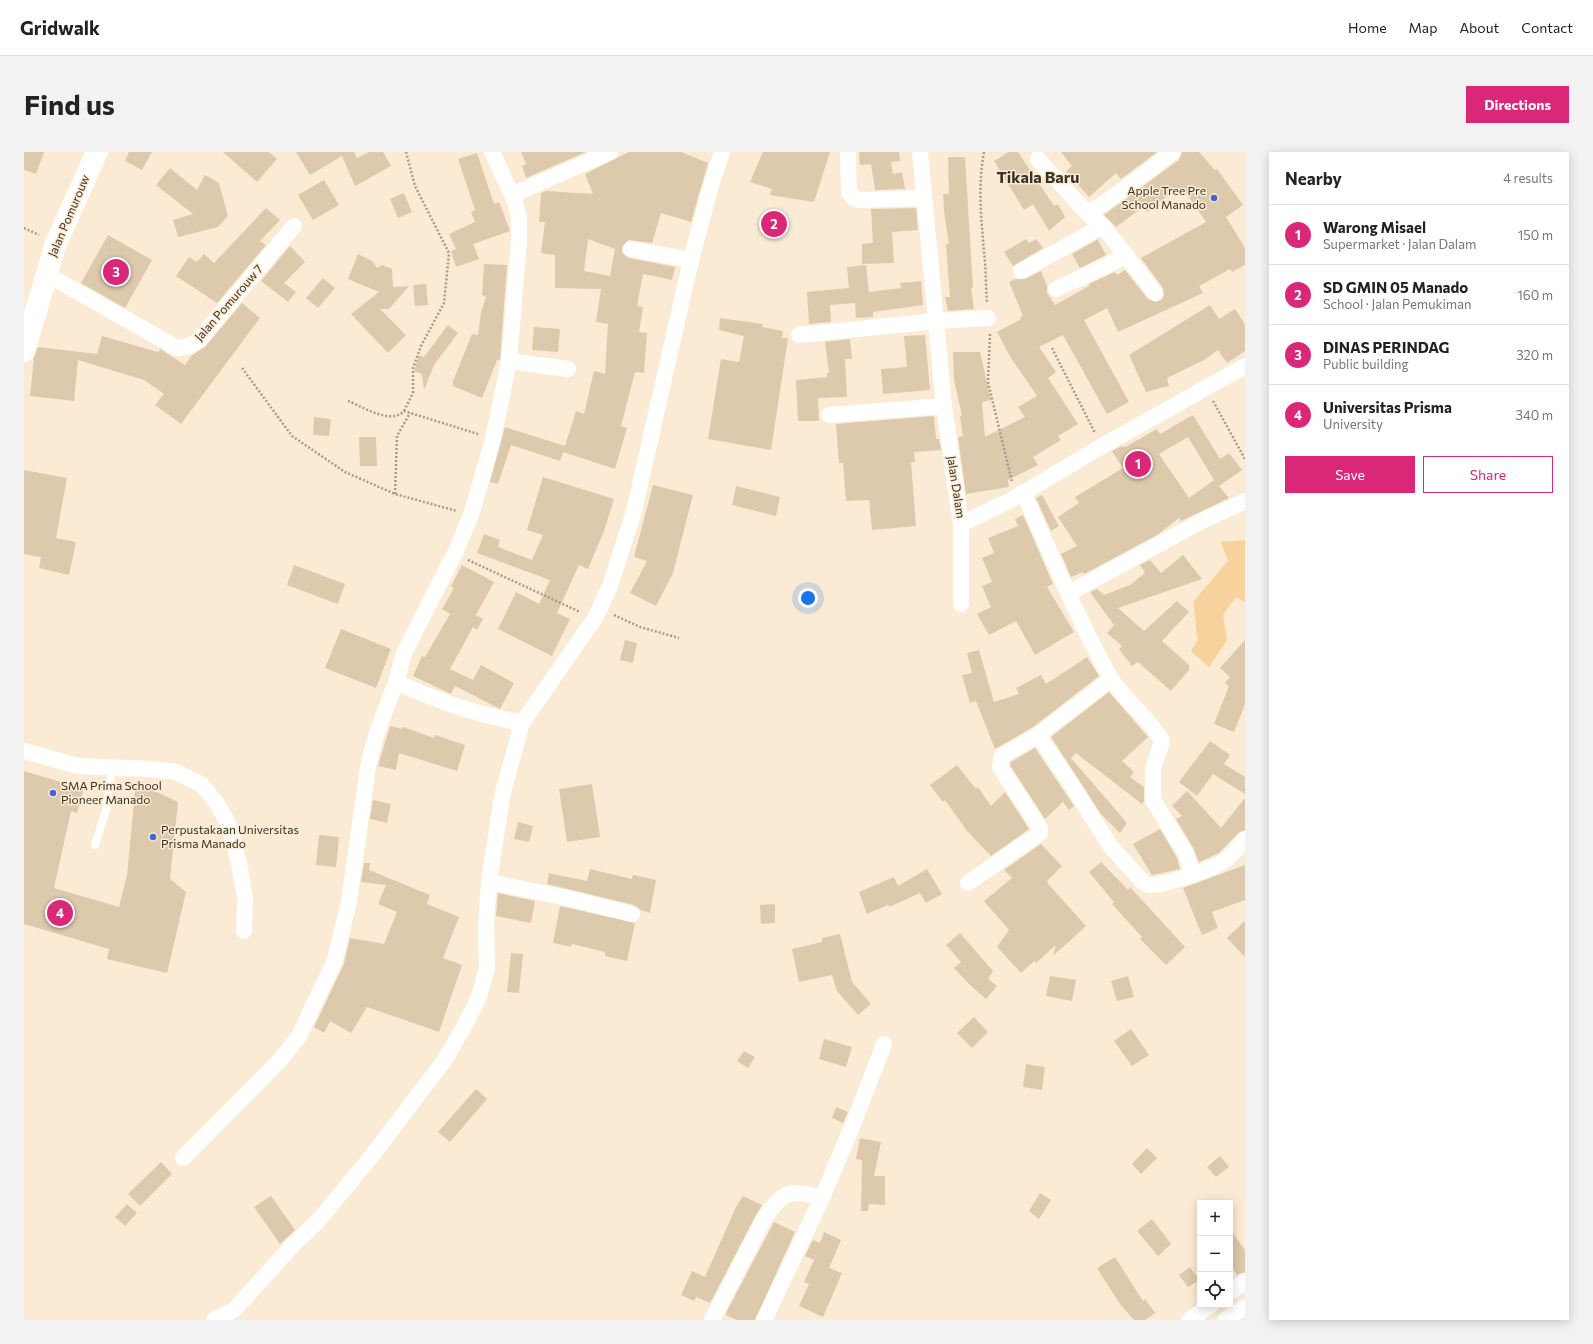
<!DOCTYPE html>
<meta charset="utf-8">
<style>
:root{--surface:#fff;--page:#f2f2f2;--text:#222;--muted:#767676;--line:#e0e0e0;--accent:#db2777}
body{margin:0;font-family:Commissioner,sans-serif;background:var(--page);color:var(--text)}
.controls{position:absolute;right:12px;bottom:12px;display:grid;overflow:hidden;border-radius:0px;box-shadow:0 2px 10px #0003}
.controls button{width:36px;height:36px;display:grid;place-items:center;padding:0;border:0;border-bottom:1px solid var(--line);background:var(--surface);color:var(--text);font:20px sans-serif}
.you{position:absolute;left:784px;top:446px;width:14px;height:14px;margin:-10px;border:3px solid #fff;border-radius:50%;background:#1a73e8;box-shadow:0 0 0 6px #1a73e833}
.badge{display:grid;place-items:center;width:26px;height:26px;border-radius:50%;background:var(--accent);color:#fff;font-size:13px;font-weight:700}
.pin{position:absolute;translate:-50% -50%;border:2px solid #fff;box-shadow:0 1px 4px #0006}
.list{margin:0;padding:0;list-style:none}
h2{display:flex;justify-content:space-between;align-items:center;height:52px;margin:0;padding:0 16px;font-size:17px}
h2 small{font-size:13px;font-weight:400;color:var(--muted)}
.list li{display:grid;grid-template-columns:26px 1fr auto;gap:12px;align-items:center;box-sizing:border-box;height:60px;padding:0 16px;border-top:1px solid var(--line)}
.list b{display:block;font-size:15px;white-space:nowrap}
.list p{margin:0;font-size:13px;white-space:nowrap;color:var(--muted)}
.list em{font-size:13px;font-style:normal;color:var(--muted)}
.actions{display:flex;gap:8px;padding:12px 16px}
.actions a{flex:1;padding:9px 0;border:1px solid var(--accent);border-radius:0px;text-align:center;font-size:14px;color:var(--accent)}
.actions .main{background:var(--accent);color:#fff}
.icon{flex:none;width:22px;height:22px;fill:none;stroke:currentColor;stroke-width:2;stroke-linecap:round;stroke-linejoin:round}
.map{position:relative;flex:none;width:1221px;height:1168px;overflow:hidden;border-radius:0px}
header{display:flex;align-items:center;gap:24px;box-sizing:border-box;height:56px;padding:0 20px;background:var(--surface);border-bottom:1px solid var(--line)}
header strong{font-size:19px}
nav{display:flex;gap:22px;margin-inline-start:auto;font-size:14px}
.intro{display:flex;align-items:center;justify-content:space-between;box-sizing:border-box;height:96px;padding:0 24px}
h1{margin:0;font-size:28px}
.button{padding:10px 18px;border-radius:0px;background:var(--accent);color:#fff;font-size:14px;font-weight:700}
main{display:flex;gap:24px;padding:0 24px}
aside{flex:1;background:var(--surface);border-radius:0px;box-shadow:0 2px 10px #0003}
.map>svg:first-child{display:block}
.green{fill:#f7d29c}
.building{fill:#ddc9ac;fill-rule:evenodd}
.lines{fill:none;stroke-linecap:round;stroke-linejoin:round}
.path{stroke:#a79b89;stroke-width:2.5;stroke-dasharray:2 2;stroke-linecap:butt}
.service{stroke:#fff;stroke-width:8}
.minor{stroke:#fff;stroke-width:16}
.secondary{stroke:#fff;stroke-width:22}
.poi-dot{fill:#4067d9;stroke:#fcebd4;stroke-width:1.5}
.labels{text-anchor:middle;stroke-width:3;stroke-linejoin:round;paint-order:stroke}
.poi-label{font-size:12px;fill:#383125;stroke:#fcebd4;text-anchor:start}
.street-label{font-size:12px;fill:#383125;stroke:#fcebd4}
.district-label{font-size:16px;font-weight:bold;fill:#383125;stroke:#fcebd4}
</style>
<header>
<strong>Gridwalk</strong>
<nav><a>Home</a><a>Map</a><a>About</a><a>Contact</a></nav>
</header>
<div class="intro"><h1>Find us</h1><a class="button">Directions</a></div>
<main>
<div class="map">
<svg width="1221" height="1168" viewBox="0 0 1221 1168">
<rect width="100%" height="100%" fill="#fcebd4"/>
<!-- green -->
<path class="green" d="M1221,388V450L1212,445L1199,463L1203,488L1185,515L1167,499L1174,488C1171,476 1172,463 1169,450L1204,409L1197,390Z"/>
<!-- building -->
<g class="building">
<polygon points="0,0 20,0 12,22 0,18"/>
<polygon points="105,0 128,0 118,18 101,9"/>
<polygon points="199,0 245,0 253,7 233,30"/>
<polygon points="272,0 330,0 333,6 345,0 359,0 367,14 331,34 318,4 286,23"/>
<polygon points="497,0 562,0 502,26 498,14 502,12"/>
<path d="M605,0H657L684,11L667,70L637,61L628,91L604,88L598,95V101L605,106L651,115L648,128L619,122L613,154L619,155L615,180L623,181L620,221L611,220L597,274L603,276L591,317L539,300L552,259L560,262L570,219L581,222L584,172L572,170L577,137L531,136V103L517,101L521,70H515L517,41L522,39L569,42L561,22ZM564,87L591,97L586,124L560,119Z"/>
<polygon points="739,0 806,0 790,50 746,43 748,37 726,30"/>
<polygon points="835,0 875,0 876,9 867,10 869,22 878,20 881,37 851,38 847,12 836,13"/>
<polygon points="985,0 994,0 1030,54 1034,52 1041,65 1025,79 1009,52 1000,58 970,9"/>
<polygon points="1037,0 1133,0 1097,27 1092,21 1065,45 1042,19 1048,14"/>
<polygon points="1158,0 1175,0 1191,18 1193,17 1219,53 1202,65 1221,96 1221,113 1208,120 1206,117 1175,134 1179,141 1094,180 1083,156 1060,168 1105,250 1083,262 1039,183 1015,195 1032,220 1024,226 1054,272 1034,284 1037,288 1009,305 1014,313 984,328 985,335 942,342 934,285 939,284 936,264 938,264 930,228 929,200 956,200 967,248 958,250 961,285 1001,265 994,255 1013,244 987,206 973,180 997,167 996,165 999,164 985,130 992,127 1001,127 1017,119 1023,134 1023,141 1031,153 1065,134 1065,132 1091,120 1093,123 1101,118 1124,147 1132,150 1137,148 1140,144 1139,136 1117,106 1182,70 1160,38 1151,45 1147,41 1123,60 1119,55 1092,75 1080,63 1155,8"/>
<polygon points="453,1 470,52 475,50 486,79 449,92 455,107 432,115 427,99 432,97 425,82 451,70 447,60 451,58 434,7"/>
<polygon points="924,5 941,5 949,136 947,136 950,157 924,159 921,145 926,145 922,92 925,92 920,59 919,42 925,42"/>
<polygon points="146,16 173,38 181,23 195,31 204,64 194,75 154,85 149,68 169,62 132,33"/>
<polygon points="300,28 315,53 289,68 274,43"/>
<polygon points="380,41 388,60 374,66 366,47"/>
<polygon points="242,56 256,68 236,89 242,93 193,151 152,124 165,105 173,110 180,102 190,111"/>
<polygon points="892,56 894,78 868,80 870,111 838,112 838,92 849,91 847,57"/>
<polygon points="84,83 128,108 101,156 57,131"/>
<polygon points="1076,86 1074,88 1082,103 1056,116 1048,102"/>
<polygon points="1002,87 1005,91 1012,87 1019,96 989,114 980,100"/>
<polygon points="266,94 281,110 260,131 272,140 264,150 237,129"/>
<polygon points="334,102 348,109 353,116 358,113 368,117 369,135 385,134 365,157 356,157 382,183 364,201 327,162 355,140 324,127"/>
<polygon points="460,112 483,113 476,208 473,208 458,246 429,234 429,229 448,182 454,183 457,160 462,145 458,143"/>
<polygon points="842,113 845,140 877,136 876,131 897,129 899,153 849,160 849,165 832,166 831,151 806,153 807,170 785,172 783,140 825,136 823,115"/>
<polygon points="299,126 311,136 294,156 282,146"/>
<polygon points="402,132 404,153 391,154 389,133"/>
<polygon points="218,151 236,166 157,272 131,253 140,242 120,228 54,208 50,249 6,244 10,205 14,195 73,202 78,184 134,200 136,197 161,213 168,203 181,195"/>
<polygon points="1186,153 1195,167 1211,157 1221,173 1221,199 1203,211 1194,198 1180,208 1143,226 1145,234 1122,240 1105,203"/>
<polygon points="696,166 739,172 738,175 759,179 758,186 764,186 747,298 684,287 697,207 715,210 720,184 695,178"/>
<polygon points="424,173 434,181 410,213 400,238 398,222 390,219 395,203 400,205"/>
<polygon points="510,175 536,177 534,200 508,198"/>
<polygon points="901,183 906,238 859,242 857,217 883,215 880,184"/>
<polygon points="826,187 828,207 821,207 823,245 794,246 795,269 774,269 772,228 803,225 803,221 805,221 801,190"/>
<path d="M1169,263L1196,307L1205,301L1218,318L1195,334L1205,346L1157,369L1155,366L1133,383L1060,422L1059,420L1047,425L1037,402L1053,394L1034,365L1055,351L1051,345L1099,316L1088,299L1098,294L1099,295L1103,294L1133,277L1136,282ZM1164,285L1190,328L1165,346L1135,302Z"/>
<polygon points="910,264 912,287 915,287 917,298 890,300 891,310 887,310 892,374 848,378 845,348 822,349 819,311 815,311 812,272"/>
<polygon points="290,265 307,267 305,284 289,283"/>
<polygon points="481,275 541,294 536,309 487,293 474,332 466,330"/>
<polygon points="335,285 352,285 353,314 336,314"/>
<polygon points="0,318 43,326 32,386 52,390 45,423 15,416 17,405 0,402"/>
<polygon points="519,325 590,347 580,379 564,417 555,413 533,461 546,467 528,504 474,477 492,440 515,452 526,428 453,401 460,382 476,388 474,395 508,408 519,383 503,378"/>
<polygon points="629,333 669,343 649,421 632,454 606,441 623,409 610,405"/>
<polygon points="712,334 756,345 752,364 708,353"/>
<polygon points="1018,343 1035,374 1027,379 1012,346"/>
<polygon points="999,363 1029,432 1023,435 1050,480 1011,503 992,469 965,483 953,462 967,455 958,434 968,430 958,406 970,401 964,386 994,374 991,367"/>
<polygon points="1159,403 1178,427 1094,456 1120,479 1153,449 1165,460 1138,489 1165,513 1165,518 1147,539 1114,510 1108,514 1095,497 1098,494 1083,481 1090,473 1066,440 1073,437 1080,443 1106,433 1121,421 1116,413 1126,408 1137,421"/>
<polygon points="270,413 321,432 314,452 263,433"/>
<polygon points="438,413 470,430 452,463 459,467 453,478 449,475 426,517 449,528 457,513 490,531 476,557 431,534 427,542 389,524 398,504 401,505 426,462 418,457 430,436 427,434"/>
<polygon points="317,477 367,497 352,536 301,516"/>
<polygon points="601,488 613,491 609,511 596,508"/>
<polygon points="1221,488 1221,552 1210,580 1190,572 1205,534 1201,531 1206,525 1196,516"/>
<polygon points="955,498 970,550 995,542 992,536 1017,523 1022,532 1063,505 1075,524 1009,575 971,597 952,549 946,551 938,523 948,521 943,501"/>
<polygon points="1085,540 1124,585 1098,609 1110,620 1106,625 1120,635 1120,649 1118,652 1052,601 1047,606 1103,671 1096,681 1077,662 1027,585"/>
<polygon points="366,574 378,577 379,575 410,586 411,583 441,593 433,619 375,601 372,618 354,614"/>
<polygon points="1186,589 1206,603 1200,612 1221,625 1221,642 1189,622 1173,644 1155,630"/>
<polygon points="1011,596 1050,654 1045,658 1039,650 1021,667 986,613 987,610"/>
<polygon points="933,613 952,637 954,635 967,654 981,640 1005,677 967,704 943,679 921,648 919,650 906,633"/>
<polygon points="0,619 60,637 53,661 47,659 30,736 95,755 103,723 112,630 154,650 146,727 162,740 143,821 83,807 85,797 0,772"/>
<polygon points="568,632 576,685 543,690 535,637"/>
<polygon points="1163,639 1197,676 1221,646 1221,678 1214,681 1195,701 1175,710 1170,697 1152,667 1158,664 1148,654"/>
<polygon points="349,648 367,652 363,671 346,667"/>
<polygon points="494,670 509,674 505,690 490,687"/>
<polygon points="1136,677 1153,706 1156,717 1128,723 1109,692"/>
<polygon points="295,683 315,685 312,715 292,713"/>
<polygon points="1017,692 1038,714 1023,729 1025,733 1062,774 1029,804 1032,793 1012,811 1010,809 997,821 973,795 985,778 960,749 988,726 980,718"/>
<polygon points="1077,710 1104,738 1106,735 1161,795 1142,813 1116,787 1118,785 1088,752 1090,750 1065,720"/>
<polygon points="340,711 346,711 345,718 406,743 403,752 435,765 419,806 438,813 415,880 343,855 327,881 306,869 300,881 290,875 320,812 326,786 360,792 373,760 354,752 362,733 337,730"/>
<polygon points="1221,713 1221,748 1188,760 1194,776 1178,783 1159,736"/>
<polygon points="566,717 608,727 609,723 632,728 626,761 617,758 610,753 523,732 525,721 563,729"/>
<polygon points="903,717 918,742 902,751 896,741 865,755 864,753 843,762 835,740 870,725 874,734"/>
<polygon points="474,741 511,749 507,771 472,764"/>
<polygon points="751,752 751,771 737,772 736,753"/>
<polygon points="536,754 611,771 603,809 581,804 581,800 548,792 547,795 529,791"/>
<polygon points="1221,769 1221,805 1203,786"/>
<polygon points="936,781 969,819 964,827 973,834 962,847 945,832 930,816 937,810 922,793"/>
<polygon points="816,782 828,830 847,852 834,863 813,839 808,823 775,830 768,797 798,790 798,786"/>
<polygon points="487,801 499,802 495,841 483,840"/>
<polygon points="1026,824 1052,828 1048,849 1022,844"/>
<polygon points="1104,824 1110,845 1093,849 1087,829"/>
<polygon points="950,865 964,880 948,896 933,881"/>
<polygon points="1107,877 1125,903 1108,914 1090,889"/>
<polygon points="800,887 828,895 822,915 795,907"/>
<polygon points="720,899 731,905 724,916 713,909"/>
<polygon points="1002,912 1021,915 1018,938 999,935"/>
<polygon points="452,937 463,947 426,990 414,980"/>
<polygon points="812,955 824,960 819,971 808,966"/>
<polygon points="836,986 857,990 850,1024 861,1024 861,1053 845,1052 844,1059 837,1059 838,1008 832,1007"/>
<polygon points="1123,996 1133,1006 1117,1022 1108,1012"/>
<polygon points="1196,1004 1205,1015 1192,1025 1183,1015"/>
<polygon points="137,1010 148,1022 116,1054 104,1042"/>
<polygon points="1016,1041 1027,1048 1015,1067 1005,1059"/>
<polygon points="247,1044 271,1078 256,1092 230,1055"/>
<polygon points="719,1044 738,1053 732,1063 686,1151 672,1145 670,1149 657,1143 668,1119 681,1125 712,1055"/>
<polygon points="103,1052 113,1061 101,1074 91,1065"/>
<polygon points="1128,1067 1147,1092 1134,1104 1113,1079"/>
<polygon points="750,1070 771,1080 731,1168 713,1168 702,1163 703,1159"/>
<polygon points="1206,1077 1221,1098 1221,1120 1213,1123 1206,1113"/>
<polygon points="800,1080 817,1088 805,1116 818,1121 799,1165 775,1154 785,1132 780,1130 790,1108 781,1104 789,1088 796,1091"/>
<polygon points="1091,1105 1119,1149 1121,1147 1131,1161 1121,1168 1110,1168 1096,1152 1073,1116"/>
<polygon points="1166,1115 1175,1128 1164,1135 1155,1123"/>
</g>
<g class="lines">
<!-- path -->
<g class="path">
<path d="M960,0C953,38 958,73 961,111C962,124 962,138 963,151"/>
<polyline points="0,76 15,83"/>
<polyline points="966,182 964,230 988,330"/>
<polyline points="1028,196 1071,281"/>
<polyline points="218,216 268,284 321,320 371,342 433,359"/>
<path d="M324,249C339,255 367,273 380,259L454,282"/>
<polyline points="1189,249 1221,307"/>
<polyline points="380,259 389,241 389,216 397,194 420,151 425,101 391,34 382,0"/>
<polyline points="371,342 373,284 386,261"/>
<polyline points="444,408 556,460"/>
<polyline points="590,463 616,475 655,486"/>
</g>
<!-- service -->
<polyline class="service" points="71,693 82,658 88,617"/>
<!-- minor -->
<g class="minor">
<path d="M468,0L491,50L495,67V89L485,209L469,287L447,363L431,401L380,501L372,530C413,549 454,563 498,571L571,466L586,434L610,359L667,108L687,33L698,0"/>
<polyline points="824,0 825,41 829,46 836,48 900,46"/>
<polyline points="896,0 920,254 937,372 989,347 1078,294 1221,214"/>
<polyline points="1014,7 1064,62 1079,74 1131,141"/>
<polyline points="488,43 586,0"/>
<polyline points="1064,62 1103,35 1149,0"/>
<polyline points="607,97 667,108"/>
<polyline points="997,119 1079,74"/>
<polyline points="22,122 153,196 166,194 174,189 270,74"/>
<polyline points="1032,137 1103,104"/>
<polyline points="775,183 912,169 964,166"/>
<polyline points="485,209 544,217"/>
<polyline points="805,263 920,254"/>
<path d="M999,340C1027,402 1053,466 1086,525C1100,549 1125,565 1138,589L1129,617V648L1162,702L1166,714V723"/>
<polyline points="1045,441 1176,370 1221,349"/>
<polyline points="937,452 937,372"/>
<path d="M1014,583L1046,630L1087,695L1119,730L1124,733C1139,734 1187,718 1200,709C1209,703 1215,695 1221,687"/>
<polyline points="0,599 54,614 127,617 152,620 177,632 192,650 205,673 215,712 221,746 220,779"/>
<polyline points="465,730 539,745 608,762"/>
<polyline points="944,731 1016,681 1016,676 976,615 978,604 1014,583 1087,527"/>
<polyline points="159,1006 257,907 275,884 311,808 325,749 344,615 352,583 372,530"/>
<polyline points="1206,1140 1221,1129"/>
<polyline points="190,1168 210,1158 269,1093 294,1069 346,1006 420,909 441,873 455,845 463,816 462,772 465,730 478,644 498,571"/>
<path d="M688,1168L740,1067C760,1038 765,1037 798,1046"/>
<polyline points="740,1168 798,1046 830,970 860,892"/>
<polyline points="1165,1168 1187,1153"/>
<polyline points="1201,1168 1221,1155"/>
</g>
<!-- secondary -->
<polyline class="secondary" points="0,199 32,91 73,0"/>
</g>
<!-- markers -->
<g class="poi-dot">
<circle cx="1190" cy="46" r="4"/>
<circle cx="29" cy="641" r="4"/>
<circle cx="129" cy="685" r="4"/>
</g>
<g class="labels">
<!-- poi labels -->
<g class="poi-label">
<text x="1182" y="43" text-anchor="end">Apple Tree Pre<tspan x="1182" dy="14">School Manado</tspan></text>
<text x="37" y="638">SMA Prima School<tspan x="37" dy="14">Pioneer Manado</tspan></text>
<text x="137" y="682">Perpustakaan Universitas<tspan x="137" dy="14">Prisma Manado</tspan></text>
</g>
<!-- street labels -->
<g class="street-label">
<text transform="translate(45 64) rotate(-67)" y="4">Jalan Pomurouw</text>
<text transform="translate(205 151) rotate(-49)" y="4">Jalan Pomurouw 7</text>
<text transform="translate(932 335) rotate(81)" y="4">Jalan Dalam</text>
</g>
<!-- district labels -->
<g class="district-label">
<text x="1014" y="31">Tikala Baru</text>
</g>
</g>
</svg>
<div class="controls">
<button>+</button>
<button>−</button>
<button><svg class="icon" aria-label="locate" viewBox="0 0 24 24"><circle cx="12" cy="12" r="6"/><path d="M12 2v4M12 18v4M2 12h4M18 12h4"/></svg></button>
</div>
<div class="you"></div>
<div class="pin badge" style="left:1114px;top:312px">1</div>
<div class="pin badge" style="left:750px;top:72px">2</div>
<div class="pin badge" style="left:92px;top:120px">3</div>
<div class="pin badge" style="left:36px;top:761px">4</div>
</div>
<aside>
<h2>Nearby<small>4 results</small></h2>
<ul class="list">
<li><span class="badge">1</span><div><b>Warong Misael</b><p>Supermarket · Jalan Dalam</p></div><em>150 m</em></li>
<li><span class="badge">2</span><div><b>SD GMIN 05 Manado</b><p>School · Jalan Pemukiman</p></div><em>160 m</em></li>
<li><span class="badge">3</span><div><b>DINAS PERINDAG</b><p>Public building</p></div><em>320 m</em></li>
<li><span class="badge">4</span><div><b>Universitas Prisma</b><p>University</p></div><em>340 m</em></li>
</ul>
<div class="actions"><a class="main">Save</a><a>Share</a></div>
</aside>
</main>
